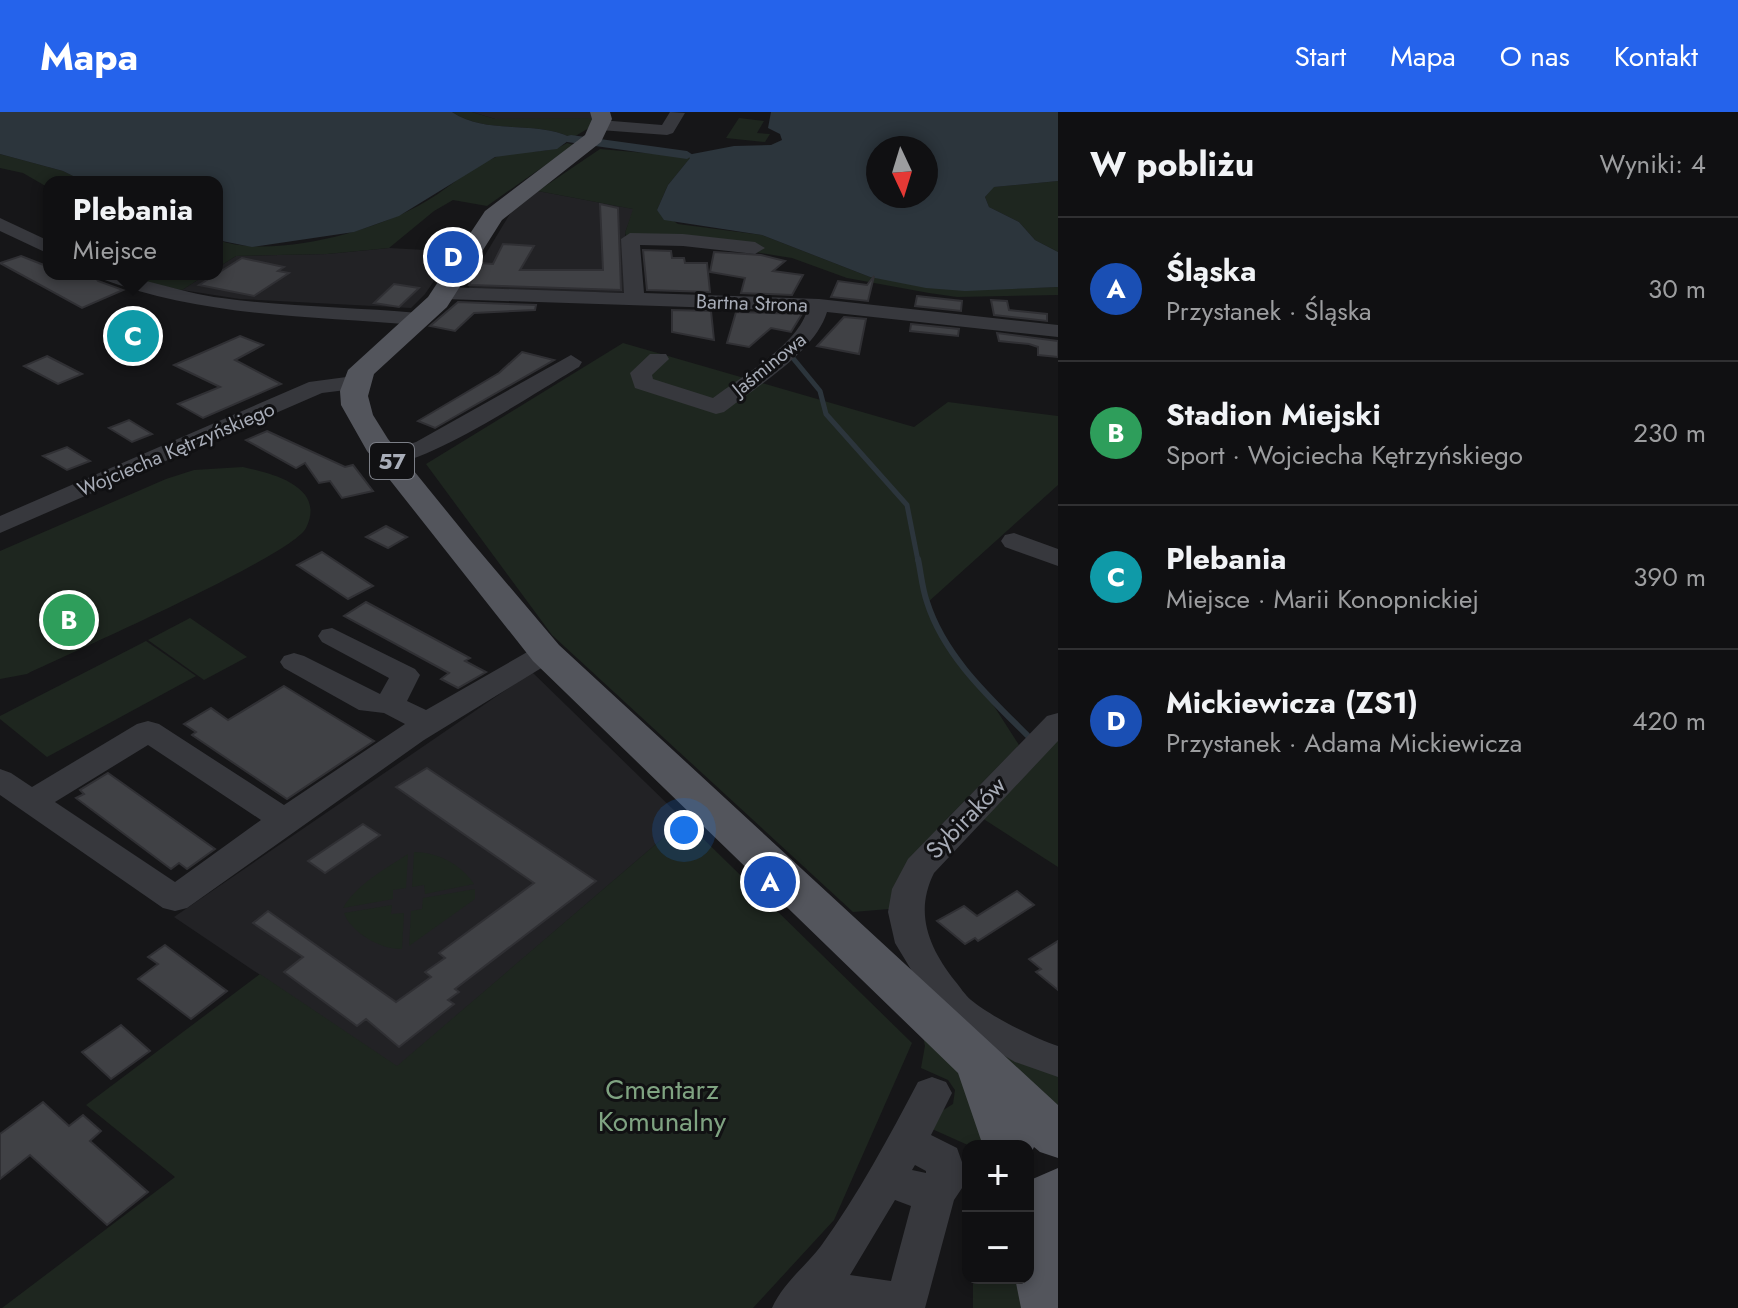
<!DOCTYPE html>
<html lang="pl">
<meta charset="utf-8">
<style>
:root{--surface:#101012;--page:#1e1e20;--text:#f1f3f6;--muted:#9c9d9f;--line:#303032;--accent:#2563eb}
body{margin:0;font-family:Jost,sans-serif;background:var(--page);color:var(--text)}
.controls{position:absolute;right:24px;bottom:24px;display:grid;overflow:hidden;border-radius:16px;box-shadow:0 4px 12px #0003}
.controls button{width:72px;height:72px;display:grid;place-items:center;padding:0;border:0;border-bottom:2px solid var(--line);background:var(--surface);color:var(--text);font:40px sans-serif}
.compass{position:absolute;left:866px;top:24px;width:72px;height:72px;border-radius:50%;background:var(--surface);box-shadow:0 4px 12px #0003;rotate:176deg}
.you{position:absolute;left:684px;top:718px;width:28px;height:28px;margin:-20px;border:6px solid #fff;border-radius:50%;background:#1a73e8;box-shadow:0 0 0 12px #1a73e833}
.badge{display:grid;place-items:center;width:52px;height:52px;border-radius:50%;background:var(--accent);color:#fff;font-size:26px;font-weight:700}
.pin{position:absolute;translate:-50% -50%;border:4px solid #fff;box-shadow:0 2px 8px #0006}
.popup{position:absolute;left:43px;top:64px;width:180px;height:104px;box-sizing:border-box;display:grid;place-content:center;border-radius:16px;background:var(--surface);filter:drop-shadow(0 2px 6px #0005);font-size:26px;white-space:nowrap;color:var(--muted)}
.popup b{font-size:30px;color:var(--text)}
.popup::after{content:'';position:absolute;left:50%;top:100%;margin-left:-16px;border:16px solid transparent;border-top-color:var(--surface)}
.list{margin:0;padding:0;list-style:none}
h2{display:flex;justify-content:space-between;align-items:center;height:104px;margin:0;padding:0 32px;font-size:34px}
h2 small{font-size:26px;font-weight:400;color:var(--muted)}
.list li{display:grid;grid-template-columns:52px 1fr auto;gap:24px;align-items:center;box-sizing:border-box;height:144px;padding:0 32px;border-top:2px solid var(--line)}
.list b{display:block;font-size:30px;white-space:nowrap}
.list p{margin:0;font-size:26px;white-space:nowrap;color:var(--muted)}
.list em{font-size:26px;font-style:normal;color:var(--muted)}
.map{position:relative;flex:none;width:1058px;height:1196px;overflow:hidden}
header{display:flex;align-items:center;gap:48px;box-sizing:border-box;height:112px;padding:0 40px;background:var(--accent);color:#fff}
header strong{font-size:38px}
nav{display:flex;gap:44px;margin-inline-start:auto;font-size:28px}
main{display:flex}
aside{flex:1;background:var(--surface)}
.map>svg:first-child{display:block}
.built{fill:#222225}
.green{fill:#1e261f}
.water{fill:#2c353c;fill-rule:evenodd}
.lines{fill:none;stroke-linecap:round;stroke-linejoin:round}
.stream-far1{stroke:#2c353c;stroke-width:5}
.stream{stroke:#2c353c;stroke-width:6}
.canal{fill:#2c353c;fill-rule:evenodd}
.building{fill:#404145;stroke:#303034;stroke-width:2}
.minor{fill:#37383d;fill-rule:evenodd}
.major{fill:#53555c;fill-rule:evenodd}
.labels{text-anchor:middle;stroke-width:6;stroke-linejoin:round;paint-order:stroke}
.far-street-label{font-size:20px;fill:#a8adb8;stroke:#111113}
.shield{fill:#111113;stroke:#7b7e86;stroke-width:2}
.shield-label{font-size:22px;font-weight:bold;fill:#a8adb8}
.street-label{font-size:24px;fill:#a8adb8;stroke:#111113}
.near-park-label{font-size:28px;fill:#7fa381;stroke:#111113}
</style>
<header>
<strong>Mapa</strong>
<nav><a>Start</a><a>Mapa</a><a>O nas</a><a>Kontakt</a></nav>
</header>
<main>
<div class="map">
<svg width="1058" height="1196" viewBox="0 0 1058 1196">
<rect width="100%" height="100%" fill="#161618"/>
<!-- built -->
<g class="built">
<polygon points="472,0 597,0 602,7 495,7"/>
<polygon points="538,79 634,97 625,121 635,181 469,178 470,168 514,95"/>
<polygon points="389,136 444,139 442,143 451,144 425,182 411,196 240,187 182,178 207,162 217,162 217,156 236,144 327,142"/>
<polygon points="532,560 684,708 397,955 174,805"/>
</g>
<!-- green -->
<g class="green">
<path d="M452,0H472L495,7L592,6L589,16L572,26C536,7 488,24 452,0Z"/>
<polygon points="739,6 764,9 757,21 770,22 765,30 726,26"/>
<path d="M567,31L574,33L487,94L453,88L434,99L389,136L327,142L236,144L217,156V128C272,147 368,121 418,94C445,80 467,57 496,45C519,35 545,45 567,31Z"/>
<polygon points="600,37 691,45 668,73 657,98 678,112 762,123 870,165 962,178 1058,175 1058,183 957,185 929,181 847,166 792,146 716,134 630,131 625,121 633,97 538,79"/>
<polygon points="0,42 63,59 85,70 49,70 49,76 23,61 0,56"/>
<polygon points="1058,69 1058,140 1035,128 1019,110 989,95 985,85 993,75"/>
<polygon points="159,162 207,162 182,178 144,170"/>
<polygon points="623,231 914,315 948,290 1058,304 1058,373 927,491 949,535 992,591 1019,633 939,715 889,797 853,800 552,523 426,352"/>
<path d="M243,355C270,361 327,374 306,416C292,444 70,541 27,562L0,567V439L166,367L194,358Z"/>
<polygon points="190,506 247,545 204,568 148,528"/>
<polygon points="146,529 196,564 47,645 0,607 0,604"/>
<polygon points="1058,625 1058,755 982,706"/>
<polygon points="684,708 912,931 834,1108 753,1196 2,1196 175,1065 86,993 260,862 397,954"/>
<path d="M414,740C437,740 461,752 474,772L425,782L424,773L412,775Z"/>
<path d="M408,742L406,776L393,778V787L343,796C356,773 385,757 408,742Z"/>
<polygon points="475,777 475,787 409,834 411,799 422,797 423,786"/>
<path d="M392,793L391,802L404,801L402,837C382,838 351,821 344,801Z"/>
<polygon points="922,919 969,957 999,1034 970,1034 932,1017 942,999 953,992 955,978 948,968 921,956 925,934"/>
<polygon points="985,933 1058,963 1058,1000"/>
<polygon points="973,1166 1028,1166 1035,1196 973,1196"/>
</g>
<!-- water -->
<g class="water">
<path d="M0,0H452C488,24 536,7 572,26L557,37L495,45L399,104L354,120L252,135L217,128V70H85L63,59L0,42Z"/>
<path d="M771,0H1058V69L994,75L985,85L989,95L1019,110L1035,128L1058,140V175L965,179L926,176L870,165L762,123L664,108L657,98L668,73L690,46L687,43L734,34L771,33L782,28L780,22L768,16ZM878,36H926V84H878Z"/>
</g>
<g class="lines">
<!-- stream-far1 -->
<polyline class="stream-far1" points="792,245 820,279 826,302 907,393 918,449"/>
<!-- stream -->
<path class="stream" d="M918,447C921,461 922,476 927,490C944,544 989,585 1028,624"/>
<!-- canal -->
<polygon class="canal" points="571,23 687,39 693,43 687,47 567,30 567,24"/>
</g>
<!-- building -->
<g class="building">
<polygon points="600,92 618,96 621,178 469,173 480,151 493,152 503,132 534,134 520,158 603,158"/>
<polygon points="643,138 671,139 672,146 684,146 685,151 707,151 710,180 647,178"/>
<polygon points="714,140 761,143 785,149 773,159 803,163 792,183 741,181 745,166 710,160"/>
<polygon points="21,144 49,155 49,162 93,162 98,169 123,178 82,196 0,151"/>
<polygon points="242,146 284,155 278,159 289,161 254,184 199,173"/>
<polygon points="874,164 868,189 831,185 838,169 867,173"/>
<polygon points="394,172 419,176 399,195 374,191"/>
<polygon points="917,184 962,189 961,199 915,194"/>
<polygon points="991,188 1007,189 1009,198 1047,202 1047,209 994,203"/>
<polygon points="458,190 536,193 535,198 474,201 455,219 430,214"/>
<polygon points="672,198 711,199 714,228 672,220"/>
<polygon points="736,200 802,202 791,220 771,216 749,235 727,231"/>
<polygon points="844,205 866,207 859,242 817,234"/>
<polygon points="911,212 959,217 958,224 910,219"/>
<polygon points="132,213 140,217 158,225 136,235 110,222"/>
<polygon points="997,221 1058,229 1058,245 1038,243 1038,235 1029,232 999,229"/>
<polygon points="240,224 263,233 235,248 281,272 203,306 178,292 220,275 174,253"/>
<polygon points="522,240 554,248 435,316 418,309 499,261"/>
<polygon points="47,244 82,262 58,272 24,254"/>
<polygon points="129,308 152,322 132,330 109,316"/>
<polygon points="267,319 345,355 353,353 373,379 342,386 330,369 319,371 305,351 296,356 246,328"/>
<polygon points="67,335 90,349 67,358 43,344"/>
<polygon points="386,414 407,425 388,436 366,425"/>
<polygon points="322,440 373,474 348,487 297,453"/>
<polygon points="366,490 470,546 465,549 486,560 458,576 441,567 449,561 344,504"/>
<polygon points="284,574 374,629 287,687 192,623 196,620 184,612 211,596 228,608"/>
<polygon points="427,656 596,769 455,877 459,880 448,888 454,892 399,935 366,907 357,914 284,860 303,845 253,811 268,799 396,890 431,865 425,860 445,846 439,841 534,771 396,675"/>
<polygon points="108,661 215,737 187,757 179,751 171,757 76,686 84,682 80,678"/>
<polygon points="363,712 380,723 325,761 308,749"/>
<polygon points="1017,779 1034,793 978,829 975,826 965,832 937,809 964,794 977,804"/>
<polygon points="1058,829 1058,878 1036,860 1041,857 1029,847"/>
<polygon points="165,833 227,879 191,907 138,867 158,852 148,845"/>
<polygon points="121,913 150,939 111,967 82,940"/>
<polygon points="43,990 69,1014 83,1003 101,1019 90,1029 148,1080 107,1113 30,1043 0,1067 0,1022"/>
</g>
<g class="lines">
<!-- minor -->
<g class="minor">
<polygon points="670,0 685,1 673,21 667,23 600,18 592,13 600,8 662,13"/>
<polygon points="0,106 49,129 49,142 0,119"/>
<path d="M630,121L683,122L755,130L765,136L755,142L683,134L640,133L644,181L819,187L1058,213V225L827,200C815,240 757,274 724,300L716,302L635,276L630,261L650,242H666L669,247L652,263L653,267L713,286C742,264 796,234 807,199L445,187L435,181L445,175L624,181L621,127Z"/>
<path d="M96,162C139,162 179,181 222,186C287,195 353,195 418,201L428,207L418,213C309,204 202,205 99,166Z"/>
<path d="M571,243L582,250L579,255C542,276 418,360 382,351L378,346L382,341L416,330Z"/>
<polygon points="354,264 365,271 362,276 322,281 0,421 0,404 309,270"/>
<polygon points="1014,421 1058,437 1058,454 1005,435 1001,429 1005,423"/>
<path d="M332,516L415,557L420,563L407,589L426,598L536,535L546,532L556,535L560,541L556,547L424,628L187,796L175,799L163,796L0,683V657L11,661L32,675L137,612L148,609L159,612L284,693L405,612L384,601L359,598L284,556L280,550L284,544L294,541L304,544L380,582L389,566L322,530L318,524L322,518ZM148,633L261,708L175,770L55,690Z"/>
<path d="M1058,601V629L934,761C914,801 929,836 955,869C960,875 965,883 971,888C990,904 1034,926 1058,934V965L1015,950L957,916L940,923L927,918L921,908L927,898L933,894L895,831L888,800L892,777L908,747L1047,604Z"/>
<path d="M932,965L946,970L952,981L931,1023L957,1036L968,1067L954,1088L925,1196H772C783,1171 805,1155 821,1134C858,1083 889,1025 918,970ZM915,1053L926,1059V1061L912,1058ZM895,1088L911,1094L891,1169L850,1163Z"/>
</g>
<!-- major -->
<g class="major">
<polygon points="590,0 610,0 612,7 601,30 502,108 447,195 374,262 368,284 373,303 388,327 470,428 559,533 1058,993 1058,1046 1040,1040 1034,1035 1028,1047 1028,1034 983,1034 958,961 533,549 367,339 341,293 340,279 348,258 428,185 485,99 585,23 592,7"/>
<polygon points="1058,1056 1058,1196 1021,1196 1015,1166 1028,1166 1028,1069"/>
</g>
</g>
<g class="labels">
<!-- far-street labels -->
<g class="far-street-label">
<text transform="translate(752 191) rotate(2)" y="7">Bartna Strona</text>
<text transform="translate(769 252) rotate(-39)" y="7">Jaśminowa</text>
<text transform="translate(176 337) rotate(-23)" y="7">Wojciecha Kętrzyńskiego</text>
</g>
<!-- shield labels -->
<rect class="shield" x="370" y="331" width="44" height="36" rx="6"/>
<g class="shield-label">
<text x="392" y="357">57</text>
</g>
<!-- street labels -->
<g class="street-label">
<text transform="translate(966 706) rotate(-46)" y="8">Sybiraków</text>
</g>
<!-- near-park labels -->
<g class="near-park-label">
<text x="662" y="987">Cmentarz<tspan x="662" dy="32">Komunalny</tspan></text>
</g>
</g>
</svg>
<div class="controls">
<button>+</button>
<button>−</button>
</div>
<svg class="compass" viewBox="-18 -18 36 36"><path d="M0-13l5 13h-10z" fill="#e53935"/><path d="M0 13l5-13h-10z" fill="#9c9d9f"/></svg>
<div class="you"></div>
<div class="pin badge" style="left:770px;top:770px;background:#1a4fb4">A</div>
<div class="pin badge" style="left:69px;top:508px;background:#2e9e5b">B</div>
<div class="pin badge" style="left:133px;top:224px;background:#0f9aa8">C</div>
<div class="popup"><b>Plebania</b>Miejsce</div>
<div class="pin badge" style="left:453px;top:145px;background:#1a4fb4">D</div>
</div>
<aside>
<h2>W pobliżu<small>Wyniki: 4</small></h2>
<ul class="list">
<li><span class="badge" style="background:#1a4fb4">A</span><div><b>Śląska</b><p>Przystanek · Śląska</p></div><em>30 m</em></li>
<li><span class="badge" style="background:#2e9e5b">B</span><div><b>Stadion Miejski</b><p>Sport · Wojciecha Kętrzyńskiego</p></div><em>230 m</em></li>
<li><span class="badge" style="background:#0f9aa8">C</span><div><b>Plebania</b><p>Miejsce · Marii Konopnickiej</p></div><em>390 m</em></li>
<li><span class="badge" style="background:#1a4fb4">D</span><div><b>Mickiewicza (ZS1)</b><p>Przystanek · Adama Mickiewicza</p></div><em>420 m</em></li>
</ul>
</aside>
</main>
